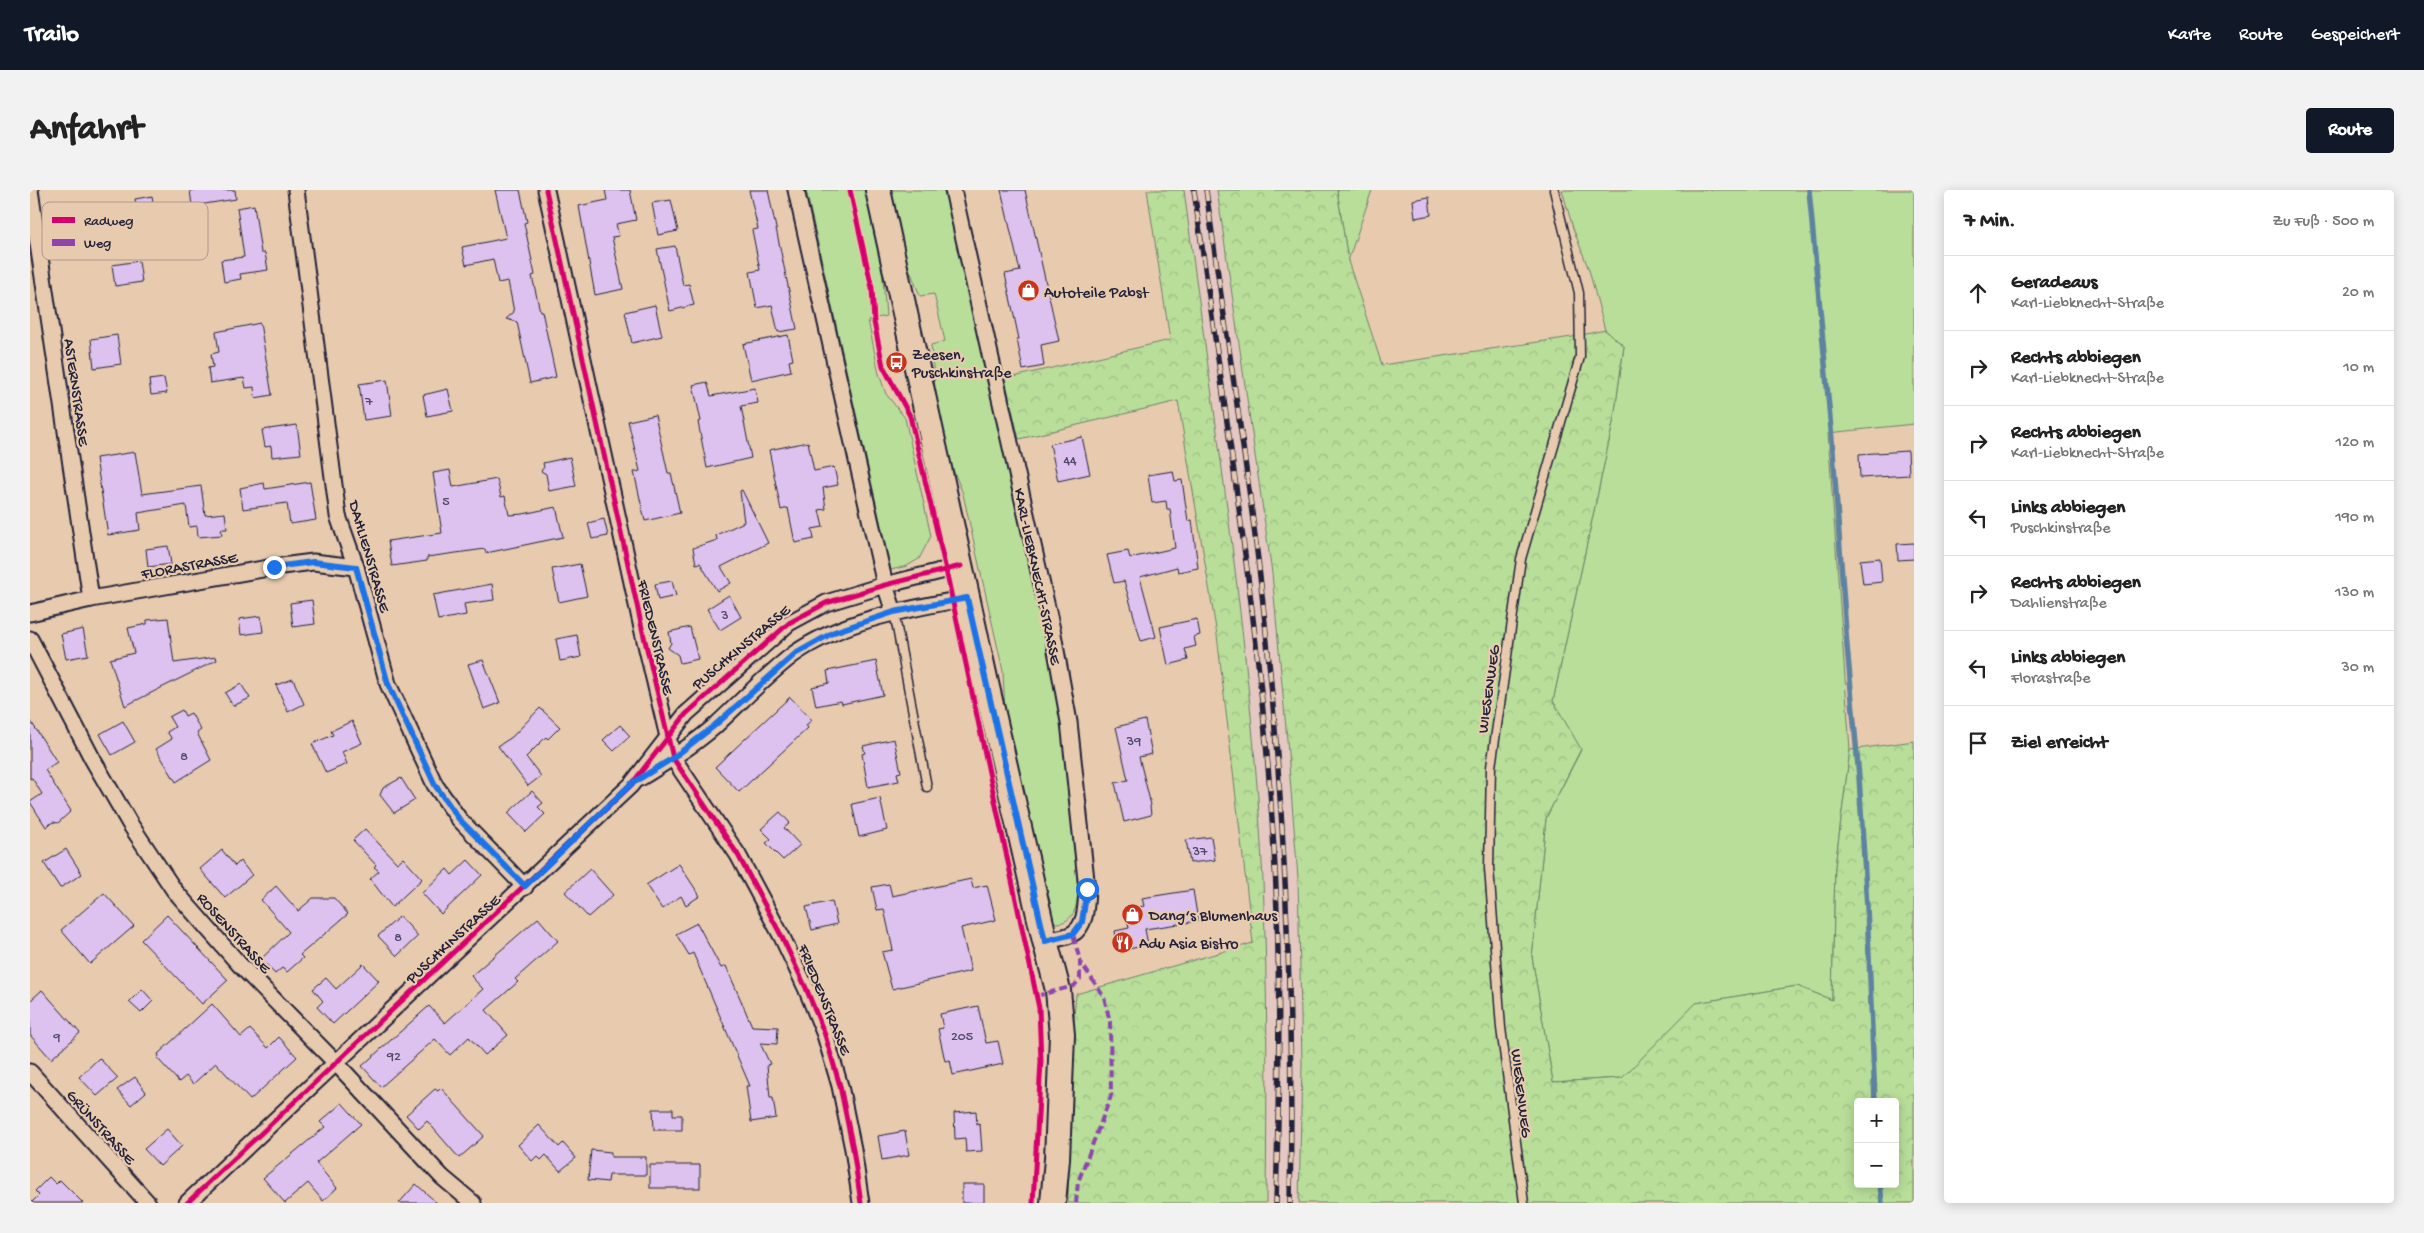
<!DOCTYPE html>
<html lang="de">
<meta charset="utf-8">
<style>
:root{--surface:#fff;--page:#f2f2f2;--text:#222;--muted:#767676;--line:#e0e0e0;--accent:#111827}
body{margin:0;font-family:"Gochi Hand",sans-serif;background:var(--page);color:var(--text)}
.controls{position:absolute;right:15px;bottom:15px;display:grid;overflow:hidden;border-radius:5px;box-shadow:0 2px 12px #0003}
.controls button{width:45px;height:45px;display:grid;place-items:center;padding:0;border:0;border-bottom:1px solid var(--line);background:var(--surface);color:var(--text);font:25px sans-serif}
.stop{position:absolute;width:15px;height:15px;margin:-11px;border:4px solid #1a73e8;border-radius:50%;background:#fff}
.stop.end{background:#1a73e8;border-color:#fff;box-shadow:0 1px 5px #0008}
.list{margin:0;padding:0;list-style:none}
h2{display:flex;justify-content:space-between;align-items:center;height:65px;margin:0;padding:0 20px;font-size:21px}
h2 small{font-size:16px;font-weight:400;color:var(--muted)}
.list li{display:grid;grid-template-columns:32px 1fr auto;gap:15px;align-items:center;box-sizing:border-box;height:75px;padding:0 20px;border-top:1px solid var(--line)}
.list b{display:block;font-size:19px;white-space:nowrap}
.list p{margin:0;font-size:16px;white-space:nowrap;color:var(--muted)}
.list em{font-size:16px;font-style:normal;color:var(--muted)}
.icon{flex:none;width:28px;height:28px;fill:none;stroke:currentColor;stroke-width:2;stroke-linecap:round;stroke-linejoin:round}
.map{position:relative;flex:none;width:1884px;height:1013px;overflow:hidden;border-radius:5px}
header{display:flex;align-items:center;gap:30px;box-sizing:border-box;height:70px;padding:0 25px;background:var(--accent);color:#fff}
header strong{font-size:24px}
nav{display:flex;gap:28px;margin-inline-start:auto;font-size:18px}
.intro{display:flex;align-items:center;justify-content:space-between;box-sizing:border-box;height:120px;padding:0 30px}
h1{margin:0;font-size:35px}
.button{padding:12px 22px;border-radius:5px;background:var(--accent);color:#fff;font-size:18px;font-weight:700}
main{display:flex;gap:30px;padding:0 30px}
aside{flex:1;background:var(--surface);border-radius:5px;box-shadow:0 2px 12px #0003}
.map>svg:first-child{display:block}
.built{fill:#e5c8c2}
.grass{fill:#b8de99;stroke:#6d806a}
.forest{fill:url(#forest-crowns);stroke:#6d806a;fill-rule:evenodd}
.lines{fill:none;stroke-linecap:round;stroke-linejoin:round}
.stream{stroke:#5d83a0;stroke-width:5.5}
.building{fill:#ddc1ef;stroke:#22223b}
.lane-casing{stroke:#22223b;stroke-width:11}
.street-casing{stroke:#22223b;stroke-width:19}
.primary-casing{stroke:#22223b;stroke-width:28}
.lane{stroke:#e8cbaf;stroke-width:8}
.street{stroke:#e8cbaf;stroke-width:15}
.primary{stroke:#e8cbaf;stroke-width:24}
.rail-casing{stroke:#22223b;stroke-width:5.5}
.rail{stroke:#e8cbaf;stroke-width:4;stroke-dasharray:11;stroke-linecap:butt}
.quiet{stroke:#8e44ad;stroke-width:4;stroke-dasharray:8 4;stroke-linecap:butt}
.cycleway-casing{stroke:#e8cbaf;stroke-width:8}
.cycleway{stroke:#d6006c;stroke-width:5}
.route{stroke:#1a73e8;stroke-width:6}
.labels{text-anchor:middle;stroke-width:4.5;stroke-linejoin:round;paint-order:stroke}
.number-label{font-size:14px;fill:#514a68}
.poi-label{font-size:16px;fill:#22223b;stroke:#e8cbaf;text-anchor:start}
.street-label{font-size:16px;fill:#22223b;stroke:#e8cbaf}
.key{fill:#e8cbaf;stroke:#ad988c;stroke-width:1}
.key-label{font-size:14px;fill:#22223b}
</style>
<header>
<strong>Trailo</strong>
<nav><a>Karte</a><a>Route</a><a>Gespeichert</a></nav>
</header>
<div class="intro"><h1>Anfahrt</h1><a class="button">Route</a></div>
<main>
<div class="map">
<svg width="1884" height="1013" viewBox="0 0 1884 1013">
<defs>
<pattern id="forest-crowns" width="20" height="18" patternUnits="userSpaceOnUse" patternTransform="scale(1.25)"><rect width="20" height="18" fill="#b8de99"/><path d="M2 6a3 3 0 1 1 6 0M12 15a3 3 0 1 1 6 0" fill="none" stroke="#9ebe85"/></pattern>
</defs>
<rect width="100%" height="100%" fill="#e8cbaf"/>
<filter id="ink" filterUnits="userSpaceOnUse"><feTurbulence type="fractalNoise" baseFrequency=".02" numOctaves="2"/><feDisplacementMap in="SourceGraphic" scale="10" xChannelSelector="R" yChannelSelector="G"/><feConvolveMatrix kernelMatrix="1 2 1 2 8 2 1 2 1" color-interpolation-filters="sRGB"/></filter>
<g filter="url(#ink)">
<!-- built -->
<polygon class="built" points="1154,0 1187,0 1242,383 1268,688 1272,874 1269,1013 1236,1013 1238,874 1233,690 1223,554 1183,205"/>
<!-- grass -->
<g class="grass">
<polygon points="776,0 837,0 851,64 856,126 838,130 849,184 856,204 875,228 901,346 889,369 877,376 861,380"/>
<path d="M858,0H917L1015,441L1033,534L1048,700C1047,715 1045,733 1026,733L1022,729L975,524L973,481L933,304L920,272L907,220L901,155L915,151L904,104L890,106L870,55Z"/>
<polygon points="1307,0 1342,0 1318,71"/>
<polygon points="1532,0 1884,0 1884,234 1798,243 1820,560 1805,677 1802,810 1767,796 1667,813 1592,888 1523,892 1502,767 1516,628 1551,560 1523,511 1584,228 1594,156 1575,140 1559,80 1543,38"/>
</g>
<!-- forest -->
<g class="forest">
<path d="M1117,0H1154C1184,230 1222,459 1233,691C1238,798 1237,906 1236,1013H1038L1040,871L1046,804L1223,753L1187,445L1148,211L989,249L975,189L1140,150Z"/>
<path d="M1187,0H1307L1318,71L1352,175L1542,147L1575,140L1594,156L1584,228L1523,511L1551,559L1516,628L1502,767L1523,892L1592,888L1666,813L1767,796L1802,810L1805,677L1820,560L1884,551V1013H1269L1272,874L1268,688L1257,550L1242,383ZM1828,912H1865V994H1828Z"/>
</g>
<g class="lines">
<!-- stream -->
<g class="stream">
<polyline points="1779,0 1803,261 1817,456 1829,587 1837,717 1845,912"/>
<polyline points="1850,994 1852,1013"/>
</g>
</g>
<!-- building -->
<g class="building">
<polygon points="160,0 205,0 206,9 162,16"/>
<polygon points="465,0 490,0 497,32 494,33 505,85 502,86 510,121 512,121 526,187 500,193 487,132 476,129 484,122 478,91 468,93 463,69 436,75 432,57 476,48"/>
<polygon points="575,0 600,0 606,30 586,34 589,46 582,47 593,99 565,105 549,16 577,10"/>
<polygon points="719,0 738,0 767,139 748,142 742,115 727,118 720,82 730,80 722,40 728,39"/>
<polygon points="971,0 995,0 1029,151 1011,155 1014,176 993,180 987,149 989,149 975,84 990,81"/>
<polygon points="122,6 126,29 109,32 105,9"/>
<polygon points="1399,7 1401,25 1385,28 1383,10"/>
<polygon points="641,10 648,41 628,45 622,13"/>
<polygon points="224,15 231,63 235,63 238,80 210,84 211,89 194,92 191,70 214,67 207,18"/>
<polygon points="645,56 653,95 659,94 664,115 640,121 627,59"/>
<polygon points="109,71 112,92 85,96 82,75"/>
<polygon points="625,115 632,146 602,153 595,122"/>
<polygon points="230,133 242,205 225,208 224,197 216,198 214,188 180,193 178,178 183,177 181,164 189,162 186,142"/>
<polygon points="87,145 91,174 64,178 61,149"/>
<polygon points="758,145 763,170 759,171 761,181 721,190 713,154"/>
<polygon points="134,188 137,203 121,205 119,190"/>
<polygon points="357,190 362,226 334,230 329,194"/>
<polygon points="677,192 681,206 725,198 728,213 711,216 721,268 677,278 668,232 671,231 663,195"/>
<polygon points="418,199 423,221 397,226 393,205"/>
<polygon points="625,225 638,283 641,283 650,323 615,331 604,282 610,281 598,231"/>
<polygon points="267,235 271,264 242,267 241,256 235,257 232,240"/>
<polygon points="1052,247 1060,284 1028,291 1020,254"/>
<polygon points="778,252 784,281 804,277 808,295 793,298 796,319 789,320 793,337 782,339 784,349 765,353 758,318 751,320 739,260"/>
<polygon points="1878,261 1879,285 1830,288 1829,264"/>
<polygon points="105,262 112,304 171,296 175,325 195,323 197,339 191,339 192,345 168,347 167,336 159,337 156,315 108,323 110,340 78,345 66,268"/>
<polygon points="540,267 546,296 519,301 516,284 511,281 514,277 513,273"/>
<polygon points="420,280 423,297 467,289 471,307 475,306 479,325 493,324 526,317 533,347 456,363 455,359 397,367 397,371 362,376 358,351 412,343 403,283"/>
<polygon points="1143,281 1145,291 1152,290 1158,331 1162,330 1168,378 1148,382 1147,377 1110,387 1126,447 1111,451 1094,391 1084,393 1077,365 1098,361 1100,368 1145,358 1140,319 1137,319 1136,311 1122,313 1118,285"/>
<polygon points="280,292 286,330 260,334 257,313 213,319 210,298 234,293 235,299"/>
<polygon points="712,300 738,353 691,377 701,393 687,401 670,373 666,374 663,358 687,350 686,345 714,332 710,301"/>
<polygon points="574,329 578,346 562,349 558,333"/>
<polygon points="1884,353 1884,369 1868,370 1867,354"/>
<polygon points="138,356 141,374 118,377 116,359"/>
<polygon points="1850,368 1852,392 1833,394 1830,370"/>
<polygon points="550,374 557,406 529,412 522,379"/>
<polygon points="642,391 646,406 628,410 625,394"/>
<polygon points="462,394 464,410 434,414 436,425 408,430 403,405"/>
<polygon points="699,405 711,427 690,440 677,419"/>
<polygon points="282,410 285,434 263,437 260,413"/>
<polygon points="231,426 233,442 211,445 209,429"/>
<polygon points="138,428 144,473 186,467 187,470 95,516 80,469 104,463 98,438 117,434 117,430"/>
<polygon points="1167,429 1170,445 1164,447 1166,456 1155,459 1158,470 1138,475 1130,437"/>
<polygon points="660,437 668,469 650,473 648,465 638,458 641,453 639,442"/>
<polygon points="53,439 58,465 36,469 31,444"/>
<polygon points="547,445 551,467 530,471 526,449"/>
<polygon points="453,470 470,513 454,519 438,474"/>
<polygon points="846,471 853,505 812,514 811,511 786,516 782,497 799,493 797,481"/>
<polygon points="263,489 274,514 258,522 246,495"/>
<polygon points="211,494 220,508 203,516 195,503"/>
<polygon points="760,507 782,530 776,535 778,538 709,602 685,577"/>
<polygon points="510,518 530,537 518,549 516,547 496,567 511,586 498,596 468,556 482,547"/>
<polygon points="152,520 155,526 161,523 171,540 167,543 181,570 146,592 126,559 142,549 137,542 145,537 139,527"/>
<polygon points="0,530 27,572 15,580 41,621 28,633 23,632 16,637 0,612 12,604 2,588 0,589"/>
<polygon points="1115,530 1122,564 1109,567 1121,615 1120,616 1121,625 1094,632 1085,593 1098,590 1086,537"/>
<polygon points="93,531 105,552 82,565 70,544"/>
<polygon points="322,531 332,553 312,562 317,574 296,583 282,554 303,545 301,541"/>
<polygon points="590,535 600,546 584,561 573,550"/>
<polygon points="864,549 871,582 867,583 869,591 838,597 832,564 835,563 833,556"/>
<polygon points="371,588 385,610 364,623 350,605 353,598"/>
<polygon points="502,601 513,613 508,617 515,624 496,642 478,623"/>
<polygon points="850,608 857,640 829,647 822,614"/>
<polygon points="750,622 760,633 754,638 770,655 753,670 736,653 741,649 731,639"/>
<polygon points="335,639 367,673 373,668 392,689 362,717 340,689 349,681 344,677 346,675 323,650"/>
<polygon points="1181,647 1185,670 1160,673 1156,650"/>
<polygon points="36,659 52,684 30,698 14,673"/>
<polygon points="192,660 205,676 210,671 222,685 195,708 170,679"/>
<polygon points="438,670 452,685 411,724 392,703 417,679 422,685"/>
<polygon points="649,674 670,706 656,715 651,706 632,719 616,695"/>
<polygon points="560,679 583,705 558,727 535,702"/>
<polygon points="941,689 943,698 957,695 966,730 931,738 941,781 862,799 852,762 863,760 854,719 847,720 842,697 859,694 862,706"/>
<polygon points="246,696 268,721 283,708 304,708 318,724 270,765 273,768 257,782 252,778 245,784 231,769 259,742 231,710"/>
<polygon points="1163,700 1168,731 1115,739 1118,755 1089,761 1085,741 1099,738 1095,720 1114,716 1112,708"/>
<polygon points="74,703 104,736 60,774 31,740"/>
<polygon points="802,711 807,734 782,740 776,717"/>
<polygon points="137,725 198,790 172,814 111,750"/>
<polygon points="370,726 388,746 367,766 348,746"/>
<polygon points="508,728 528,751 485,789 488,792 456,820 478,845 455,865 439,847 420,865 405,849 351,897 332,876 399,816 415,833 453,799 441,786"/>
<polygon points="667,733 691,778 696,776 722,836 748,837 747,854 730,853 740,874 737,875 740,908 743,908 746,928 721,932 716,896 720,896 663,763 659,765 646,744"/>
<polygon points="333,774 349,791 303,834 287,817 293,811 283,799 296,788 306,799"/>
<polygon points="112,799 123,811 111,823 99,812"/>
<polygon points="12,800 50,843 21,869 0,845 0,811"/>
<polygon points="182,814 211,847 220,839 238,858 249,847 267,867 220,910 186,873 163,894 156,886 149,892 127,868 129,866 128,864"/>
<polygon points="948,816 956,853 968,851 973,874 923,885 920,870 915,871 908,839 913,838 910,824"/>
<polygon points="69,868 88,888 67,906 49,887"/>
<polygon points="105,887 116,902 101,915 87,900"/>
<polygon points="411,898 454,946 429,968 397,931 389,939 376,925 405,899 408,901"/>
<polygon points="312,913 331,934 286,973 307,998 293,1011 278,993 255,1013 233,988 295,937 290,932"/>
<polygon points="623,919 643,919 643,925 652,925 652,940 624,940"/>
<polygon points="946,921 947,935 950,934 952,961 936,962 935,948 925,949 924,923"/>
<polygon points="509,935 529,957 533,953 546,968 530,981 516,965 511,970 507,966 502,971 488,955"/>
<polygon points="137,939 152,956 130,976 114,959"/>
<polygon points="875,941 879,965 852,970 848,946"/>
<polygon points="561,960 581,962 581,967 616,967 616,985 579,985 578,992 558,990"/>
<rect x="620" y="975" width="50" height="23"/>
<polygon points="19,987 26,994 30,990 53,1013 1,1013 9,1005 5,1001"/>
<polygon points="386,994 407,1013 369,1013"/>
<rect x="932" y="994" width="22" height="19"/>
</g>
<g class="lines">
<defs>
<g id="lane">
<polyline points="864,422 897,597"/>
<polyline points="1494,1013 1471,838 1459,678 1461,577 1491,369 1550,167 1549,103 1524,0"/>
</g>
<g id="street">
<polyline points="0,0 61,409"/>
<polyline points="266,0 308,326 326,377 358,494 405,595 429,629 495,697"/>
<polyline points="516,0 612,438 643,568 708,665 752,747 776,798 795,845 810,896 823,959 831,1013"/>
<polyline points="766,0 855,395 864,422"/>
<path d="M923,0L1023,444L1039,532L1057,699C1056,713 1057,736 1042,744C1035,748 1023,749 1015,751"/>
<polyline points="0,423 61,409 244,377 283,372 326,377"/>
<polyline points="0,449 63,570 100,634 144,700 209,774 307,874 412,987 443,1013"/>
<path d="M610,588C636,572 662,556 685,536C711,512 736,485 764,464C814,429 879,419 937,408"/>
<polyline points="0,882 118,1013"/>
<polyline points="157,1013 601,595 656,524 759,433 796,413 855,395 931,376"/>
</g>
<polyline id="primary" points="848,0 956,493 1015,751 1028,800 1032,845 1027,969 1023,1013"/>
</defs>
<!-- lane casing -->
<use href="#lane" class="lane-casing"/>
<!-- street casing -->
<use href="#street" class="street-casing"/>
<!-- primary casing -->
<use href="#primary" class="primary-casing"/>
<!-- lane -->
<use href="#lane" class="lane"/>
<!-- street -->
<use href="#street" class="street"/>
<!-- primary -->
<use href="#primary" class="primary"/>
<defs>
<g id="rail">
<path d="M1164,0C1197,239 1238,480 1247,721C1250,819 1249,916 1246,1013"/>
<path d="M1176,0C1194,132 1216,263 1231,395C1254,600 1264,807 1260,1013"/>
</g>
</defs>
<!-- rail casing -->
<use href="#rail" class="rail-casing"/>
<!-- rail -->
<use href="#rail" class="rail"/>
<!-- quiet -->
<g class="quiet">
<polyline points="1006,806 1044,796 1050,789 1050,771 1043,744"/>
<polyline points="1046,1013 1048,992 1081,906 1080,832 1074,807 1050,771"/>
</g>
<defs>
<g id="cycleway">
<polyline points="516,0 612,438 643,568 708,665 752,747 776,798 795,845 810,896 823,959 831,1013"/>
<polyline points="820,0 842,98 844,132 853,176 880,226 916,380 1009,818 1011,871 1003,1013"/>
<polyline points="157,1013 601,595 656,524 759,433 796,413 855,395 931,376"/>
</g>
</defs>
<!-- cycleway casing -->
<use href="#cycleway" class="cycleway-casing"/>
<!-- cycleway -->
<use href="#cycleway" class="cycleway"/>
</g>
</g>
<g class="lines" filter="url(#ink)">
<!-- route -->
<polyline class="route" points="244,377 283,372 326,377 358,494 405,595 429,629 495,696 601,594 643,568 684,536 765,464 804,442 864,422 937,408 1015,751 1043,744 1052,732 1057,699"/>
</g>
<!-- icons -->
<defs>
<symbol id="shop-disc" viewBox="-11 -11 22 22"><circle r="9.5" fill="#c8321e" stroke="#e8cbaf"/><path d="M-5-2.5h2.3a2.7 3.5 0 0 1 5.4 0H5L5.5 6h-11ZM-1.5-2.5h3a1.5 2.3 0 0 0-3 0Z" fill="#fff"/></symbol>
<symbol id="bus-disc" viewBox="-11 -11 22 22"><circle r="9.5" fill="#c8321e" stroke="#e8cbaf"/><path d="M-5-6H5V4H4V6H2V4H-2V6H-4V4H-5ZM-3.5-4V0h7V-4ZM-3.5 1.2v1.5H-2V1.2ZM2 1.2v1.5H3.5V1.2Z" fill="#fff"/></symbol>
<symbol id="restaurant-disc" viewBox="-11 -11 22 22"><circle r="9.5" fill="#c8321e" stroke="#e8cbaf"/><path d="M-5-6h1v4h1v-4h1v4h1v-4h1v5L-1.5 .5V6h-2V.5L-5-1ZM5-6V6H3V1.5H1.5Q1.5-4 5-6Z" fill="#fff"/></symbol>
</defs>
<g fill-rule="evenodd">
<use href="#shop-disc" x="986" y="88" width="25" height="25"/>
<use href="#bus-disc" x="854" y="160" width="25" height="25"/>
<use href="#shop-disc" x="1090" y="712" width="25" height="25"/>
<use href="#restaurant-disc" x="1080" y="740" width="25" height="25"/>
</g>
<g class="labels">
<!-- number labels -->
<g class="number-label">
<text x="339" y="215">7</text>
<text x="1040" y="274">44</text>
<text x="416" y="315">5</text>
<text x="695" y="429">3</text>
<text x="1104" y="555">39</text>
<text x="154" y="570">8</text>
<text x="1170" y="665">37</text>
<text x="368" y="751">8</text>
<text x="932" y="850">205</text>
<text x="27" y="851">9</text>
<text x="364" y="870">92</text>
</g>
<!-- poi labels -->
<g class="poi-label">
<text x="1014" y="107">Autoteile Pabst</text>
<text x="882" y="169">Zeesen,<tspan x="882" dy="18">Puschkinstraße</tspan></text>
<text x="1119" y="730">Dang‘s Blumenhaus</text>
<text x="1109" y="758">Adu Asia Bistro</text>
</g>
<!-- street labels -->
<g class="street-label">
<text transform="translate(48 202) rotate(82)" y="6">ASTERNSTRASSE</text>
<text transform="translate(341 366) rotate(74)" y="6">DAHLIENSTRASSE</text>
<text transform="translate(159 374) rotate(-10)" y="6">FLORASTRASSE</text>
<text transform="translate(1009 386) rotate(78)" y="6">KARL-LIEBKNECHT-STRASSE</text>
<text transform="translate(627 447) rotate(77)" y="6">FRIEDENSTRASSE</text>
<text transform="translate(710 456) rotate(-40)" y="6">PUSCHKINSTRASSE</text>
<text transform="translate(1457 499) rotate(-82)" y="6">WIESENWEG</text>
<text transform="translate(205 742) rotate(48)" y="6">ROSENSTRASSE</text>
<text transform="translate(422 748) rotate(-43)" y="6">PUSCHKINSTRASSE</text>
<text transform="translate(796 809) rotate(68)" y="6">FRIEDENSTRASSE</text>
<text transform="translate(1493 903) rotate(83)" y="6">WIESENWEG</text>
<text transform="translate(72 936) rotate(48)" y="6">GRÜNSTRASSE</text>
</g>
</g>
<!-- legend -->
<rect x="12" y="12" width="166" height="58" rx="8" class="key"/>
<rect x="22" y="27" width="23" height="6" fill="#d6006c"/>
<rect x="22" y="49" width="23" height="7" fill="#8e44ad"/>
<g class="key-label">
<text x="54" y="35">Radweg</text>
<text x="54" y="57">Weg</text>
</g>
</svg>
<div class="controls">
<button>+</button>
<button>−</button>
</div>
<div class="stop" style="left:1057px;top:699px"></div>
<div class="stop end" style="left:244px;top:377px"></div>
</div>
<aside>
<h2>7 Min.<small>Zu Fuß · 500 m</small></h2>
<ul class="list">
<li><svg class="icon" aria-label="ahead" viewBox="0 0 24 24"><path d="M12 20V5M6 11l6-6 6 6"/></svg><div><b>Geradeaus</b><p>Karl-Liebknecht-Straße</p></div><em>20 m</em></li>
<li><svg class="icon" aria-label="right" viewBox="0 0 24 24"><path d="M7 20v-9h11M14 6l5 5-5 5"/></svg><div><b>Rechts abbiegen</b><p>Karl-Liebknecht-Straße</p></div><em>10 m</em></li>
<li><svg class="icon" aria-label="right" viewBox="0 0 24 24"><path d="M7 20v-9h11M14 6l5 5-5 5"/></svg><div><b>Rechts abbiegen</b><p>Karl-Liebknecht-Straße</p></div><em>120 m</em></li>
<li><svg class="icon" aria-label="left" viewBox="0 0 24 24"><path d="M17 20v-9H6M10 6l-5 5 5 5"/></svg><div><b>Links abbiegen</b><p>Puschkinstraße</p></div><em>190 m</em></li>
<li><svg class="icon" aria-label="right" viewBox="0 0 24 24"><path d="M7 20v-9h11M14 6l5 5-5 5"/></svg><div><b>Rechts abbiegen</b><p>Dahlienstraße</p></div><em>130 m</em></li>
<li><svg class="icon" aria-label="left" viewBox="0 0 24 24"><path d="M17 20v-9H6M10 6l-5 5 5 5"/></svg><div><b>Links abbiegen</b><p>Florastraße</p></div><em>30 m</em></li>
<li><svg class="icon" aria-label="arrive" viewBox="0 0 24 24"><path d="M6 21V4h12l-3 4 3 4H6"/></svg><div><b>Ziel erreicht</b></div></li>
</ul>
</aside>
</main>
